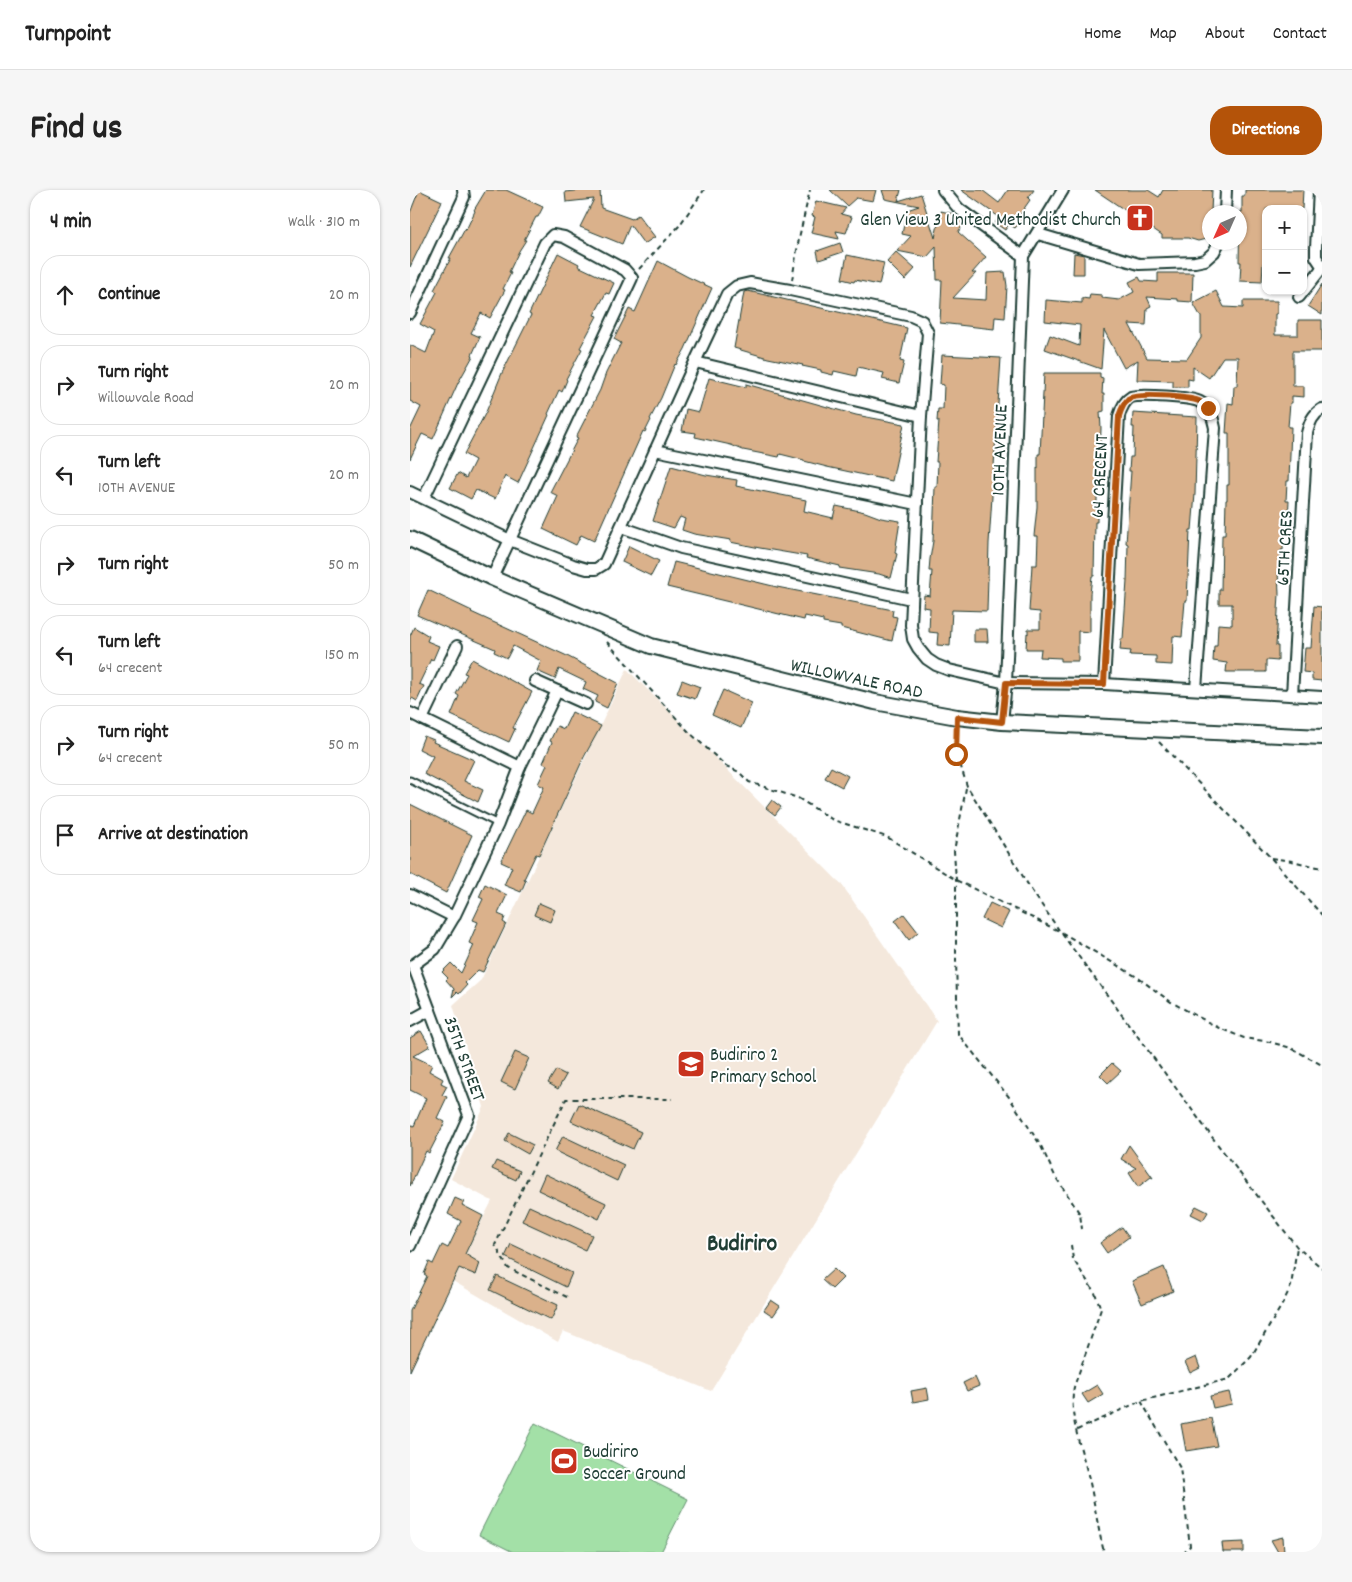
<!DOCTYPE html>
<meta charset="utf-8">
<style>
:root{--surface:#fff;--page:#f6f6f6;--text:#222;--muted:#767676;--line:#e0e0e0;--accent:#b45309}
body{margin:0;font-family:Dekko,sans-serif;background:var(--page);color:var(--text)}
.controls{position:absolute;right:15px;top:15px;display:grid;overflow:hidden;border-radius:10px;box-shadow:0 1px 4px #0004}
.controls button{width:45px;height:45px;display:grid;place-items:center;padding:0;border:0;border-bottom:1px solid var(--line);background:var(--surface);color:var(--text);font:25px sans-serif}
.compass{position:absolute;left:792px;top:15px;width:45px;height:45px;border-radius:50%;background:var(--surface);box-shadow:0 1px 4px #0004;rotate:225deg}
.stop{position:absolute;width:15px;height:15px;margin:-11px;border:4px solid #b45309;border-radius:50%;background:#fff}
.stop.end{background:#b45309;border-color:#fff;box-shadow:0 1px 5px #0008}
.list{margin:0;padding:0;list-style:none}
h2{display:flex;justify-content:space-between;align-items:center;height:65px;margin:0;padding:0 20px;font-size:21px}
h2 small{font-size:16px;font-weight:400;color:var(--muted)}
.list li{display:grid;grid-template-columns:32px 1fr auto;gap:15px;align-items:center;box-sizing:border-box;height:80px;margin:0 10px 10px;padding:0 10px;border:1px solid var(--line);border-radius:20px}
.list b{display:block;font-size:19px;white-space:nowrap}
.list p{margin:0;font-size:16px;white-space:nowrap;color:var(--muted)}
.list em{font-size:16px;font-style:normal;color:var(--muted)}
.icon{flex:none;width:28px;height:28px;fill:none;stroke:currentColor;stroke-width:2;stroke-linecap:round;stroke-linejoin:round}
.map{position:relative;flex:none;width:912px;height:1362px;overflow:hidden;border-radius:20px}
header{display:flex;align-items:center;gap:30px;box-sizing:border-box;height:70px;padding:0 25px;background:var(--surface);border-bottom:1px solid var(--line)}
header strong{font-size:24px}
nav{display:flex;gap:28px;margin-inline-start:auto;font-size:18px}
.intro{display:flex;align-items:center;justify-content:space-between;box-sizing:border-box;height:120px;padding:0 30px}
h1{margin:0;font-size:35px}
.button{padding:12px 22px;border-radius:20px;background:var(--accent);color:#fff;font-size:18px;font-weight:700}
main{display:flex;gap:30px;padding:0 30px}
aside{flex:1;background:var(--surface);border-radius:20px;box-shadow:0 1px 4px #0004}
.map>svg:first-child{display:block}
.built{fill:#f4e8dc}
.green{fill:#a3e0a7;stroke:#618e6e}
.building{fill:#dab18b;stroke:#1f3d34}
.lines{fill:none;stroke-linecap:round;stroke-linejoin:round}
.lane-casing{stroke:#1f3d34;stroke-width:9}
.street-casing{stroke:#1f3d34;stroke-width:14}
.secondary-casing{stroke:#1f3d34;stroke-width:18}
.path{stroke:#1f3d34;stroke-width:2;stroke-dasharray:5 4;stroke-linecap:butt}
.lane{stroke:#fff;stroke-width:5}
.street{stroke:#fff;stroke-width:10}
.secondary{stroke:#fff;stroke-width:14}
.route{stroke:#b45309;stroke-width:6}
.labels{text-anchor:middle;stroke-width:4;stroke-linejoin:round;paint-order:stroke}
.poi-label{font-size:19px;fill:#1f3d34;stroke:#fff;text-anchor:start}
.street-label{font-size:19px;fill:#1f3d34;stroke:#fff}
.district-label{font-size:24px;font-weight:bold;fill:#1f3d34;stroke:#fff}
</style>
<header>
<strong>Turnpoint</strong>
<nav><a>Home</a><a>Map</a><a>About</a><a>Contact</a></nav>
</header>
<div class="intro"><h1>Find us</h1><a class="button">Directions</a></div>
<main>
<aside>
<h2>4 min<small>Walk · 310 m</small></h2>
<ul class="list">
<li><svg class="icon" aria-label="ahead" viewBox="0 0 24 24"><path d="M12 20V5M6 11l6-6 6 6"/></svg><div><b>Continue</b></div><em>20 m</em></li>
<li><svg class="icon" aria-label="right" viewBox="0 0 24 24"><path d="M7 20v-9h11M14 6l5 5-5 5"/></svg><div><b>Turn right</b><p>Willowvale Road</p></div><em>20 m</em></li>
<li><svg class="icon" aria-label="left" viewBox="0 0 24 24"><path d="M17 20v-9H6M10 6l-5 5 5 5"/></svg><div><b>Turn left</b><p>10TH AVENUE</p></div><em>20 m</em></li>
<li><svg class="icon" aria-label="right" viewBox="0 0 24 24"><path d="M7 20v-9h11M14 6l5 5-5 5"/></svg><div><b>Turn right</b></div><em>50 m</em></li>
<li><svg class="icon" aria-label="left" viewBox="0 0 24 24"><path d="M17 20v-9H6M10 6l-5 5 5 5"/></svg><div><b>Turn left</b><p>64 crecent</p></div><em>150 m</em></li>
<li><svg class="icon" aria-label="right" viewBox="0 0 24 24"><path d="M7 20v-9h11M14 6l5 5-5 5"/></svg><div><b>Turn right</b><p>64 crecent</p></div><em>50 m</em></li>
<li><svg class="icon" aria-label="arrive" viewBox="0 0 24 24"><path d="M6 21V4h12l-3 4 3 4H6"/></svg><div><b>Arrive at destination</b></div></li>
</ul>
</aside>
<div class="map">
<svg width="912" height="1362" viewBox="0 0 912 1362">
<rect width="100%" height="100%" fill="#fff"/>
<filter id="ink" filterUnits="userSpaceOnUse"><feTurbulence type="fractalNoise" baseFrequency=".02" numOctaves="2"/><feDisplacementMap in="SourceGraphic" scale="10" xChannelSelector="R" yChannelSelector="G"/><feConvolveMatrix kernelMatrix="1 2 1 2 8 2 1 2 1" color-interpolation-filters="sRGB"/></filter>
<g filter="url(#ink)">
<!-- built -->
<polygon class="built" points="217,479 432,695 527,831 301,1201 153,1141 148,1152 41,1090 82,1011 41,989 74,917 43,815 71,790"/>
<!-- green -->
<polygon class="green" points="125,1233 278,1309 251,1362 103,1362 69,1345"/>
<!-- building -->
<g class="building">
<polygon points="9,0 32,11 0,77 0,23"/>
<polygon points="76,0 96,0 133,17 128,27 126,27 114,50 116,50 109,61 99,82 101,83 93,99 95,100 80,128 71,123 61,143 70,147 62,165 63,166 48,193 23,249 12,244 0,269 0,240 11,217 0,211 0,155 16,163 24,142 10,134 27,102 24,100 41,68 39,68 55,39 56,40 65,21 64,20"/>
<polygon points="174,0 190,0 191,18 222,29 228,25 245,47 234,54 220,35 212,54 170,37 184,9 156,12 155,2"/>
<polygon points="420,0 466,0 463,11 446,8 437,16"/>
<polygon points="472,0 491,0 488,11 511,4 525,48 531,21 544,24 555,32 548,42 576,67 562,83 566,83 543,108 576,110 577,83 595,82 597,96 595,128 585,127 584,139 530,133 532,90 527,90 526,57 517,67 487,61 501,46 492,44 497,20 509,16 475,9"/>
<polygon points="551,0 572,0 589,13 598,0 624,0 618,8 620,10 608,27 612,30 605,38 599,34 595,40 585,33 589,27"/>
<polygon points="685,0 738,0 749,7 753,0 802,0 801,22 800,22 800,48 788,51 778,48 752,48 752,45"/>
<polygon points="835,0 893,0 892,19 856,19 855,73 853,73 852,92 830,91 831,72 829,72 830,22 832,22 832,6 835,6"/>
<polygon points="406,11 436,18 431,24 442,27 436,43 426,41 429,49 401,43 405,27 402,26"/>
<polygon points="430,53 433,62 409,70 407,61"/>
<polygon points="486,62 505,79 495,90 477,72"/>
<polygon points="148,63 169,74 168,76 204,93 199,104 196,103 184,125 187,126 170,158 172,159 156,189 157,190 152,202 149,200 138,224 139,225 108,293 95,286 85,309 66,300 61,309 40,298 48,283 56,288 65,270 54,264 76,222 92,183 121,125 119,124"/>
<polygon points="664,63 674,65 674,84 663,84"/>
<polygon points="437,65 474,73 469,95 445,90 444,92 432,89"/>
<polygon points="248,71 278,87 302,98 275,159 266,175 265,174 251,208 240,229 241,230 235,242 233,241 184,351 171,345 166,355 133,339 148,306 140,302 168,248 166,247 190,200 196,183 211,153 204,149 219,119 225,122"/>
<polygon points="748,83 783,83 782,112 768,111 768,109 737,107 741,116 737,118 736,135 719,134 737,168 777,169 791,148 791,127 783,113 806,101 814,117 833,118 833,111 867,111 867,124 865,124 865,145 888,145 888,130 912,130 912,161 883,161 883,196 894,196 894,207 882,206 882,213 880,213 878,237 881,237 879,291 877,291 876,311 879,311 878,328 875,328 873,360 871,360 870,380 868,380 869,404 866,456 868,456 868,471 856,470 856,482 816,482 817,473 803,471 804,456 807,456 808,434 822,435 822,414 809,414 809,400 811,400 812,345 815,345 816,310 817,310 817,295 819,295 819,243 816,243 818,213 823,214 824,196 827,196 828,167 813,167 799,188 783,177 783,190 778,189 778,197 763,197 763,191 727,190 728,170 714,178 694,140 691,179 635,159 640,145 669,156 670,135 635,131 636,110 672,113 672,108 679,109 680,104 692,105 692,108 709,110 724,102 719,92 729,87 731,91 748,92"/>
<polygon points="912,94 912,125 898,116"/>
<polygon points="338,101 497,138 490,171 494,172 489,193 472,189 474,183 448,177 446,186 424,181 423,185 411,182 411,180 392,176 393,175 358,168 324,158 334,102"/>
<polygon points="532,165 591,168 579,353 577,421 542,420 540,456 527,455 528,443 519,442 520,418 513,417 514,405 520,406 522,381 519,381 520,369 523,351 525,297 527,297 528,272 526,272 529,231 527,231 528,219 533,219 534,195 530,194"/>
<polygon points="634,183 690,183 690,187 693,188 692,204 694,204 694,221 690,222 691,238 689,295 687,295 687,332 685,332 684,386 682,386 680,404 680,442 668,441 668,471 651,471 651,468 630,467 631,459 616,459 617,443 618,444 618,439 630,439 630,422 619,421 622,375 627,375 628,346 624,346 627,317 627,277 628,278 628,264 630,264"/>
<polygon points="299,188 336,197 336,194 446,225 494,234 482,291 417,277 394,271 394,270 370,264 369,267 333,260 321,255 285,247 286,243 272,241 276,219 289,222"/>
<polygon points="723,223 787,227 785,304 782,340 780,340 777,411 775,411 772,447 763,446 762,475 746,474 746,466 720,465 721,461 710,460 711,449 713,449 717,391 718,354 716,353 721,281 719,281 720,267 723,267 724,237 722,237"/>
<polygon points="261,276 296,285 327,290 326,296 396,310 394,321 423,328 426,316 455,322 471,328 490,331 485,363 487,364 481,388 469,384 429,378 430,376 396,368 397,366 350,358 320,352 321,350 284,344 272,340 275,329 270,327 264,338 243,331"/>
<polygon points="219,356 249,371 241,386 212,372"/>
<polygon points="264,372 367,397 483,420 482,426 487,427 482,451 431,438 431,436 413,433 413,430 395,426 394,430 257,397"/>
<polygon points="18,400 62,421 61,422 155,465 208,493 197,518 185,512 188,506 173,499 176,492 149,479 145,489 127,481 131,471 103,456 97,468 84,462 85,459 7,425"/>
<polygon points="904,416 912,417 912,491 902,490 902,483 893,482 895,458 901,458"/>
<polygon points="4,437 19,446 17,451 29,456 23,470 21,469 9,494 14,496 7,511 2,508 0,512 0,446"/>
<polygon points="564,439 577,439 578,452 564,452"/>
<polygon points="62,469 122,502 103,538 105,539 99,552 41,525 49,506 46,504 57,484 54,483"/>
<polygon points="272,490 290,497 285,509 267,503"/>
<polygon points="313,500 342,513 331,538 302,525"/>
<polygon points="162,522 191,536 174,567 129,665 126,664 114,689 116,690 111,702 94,695 102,677 91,672 116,620 122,623 134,597 128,594 137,575 133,573 142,552 140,551 147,536 154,539"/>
<polygon points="14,546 24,550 23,552 64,570 54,591 73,600 68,612 14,584 23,566 9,559"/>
<polygon points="421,577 438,586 432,597 415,588"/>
<polygon points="362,610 371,617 365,625 356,618"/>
<polygon points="0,614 62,645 36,703 0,684"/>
<polygon points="75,694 97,705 88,724 95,727 93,732 96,734 73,782 68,780 55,793 57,795 49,804 47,802 42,807 44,799 36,790 38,788 32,782 41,773 51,783 64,755 59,753 68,732 63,730 73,709 69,707"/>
<polygon points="129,713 145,720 140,732 124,725"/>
<polygon points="580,713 599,722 591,738 572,729"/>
<polygon points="494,724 508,742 499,750 485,731"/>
<polygon points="11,841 20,856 3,866 22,875 19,881 33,889 31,893 37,896 32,905 37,907 27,928 35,932 19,963 16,961 0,996 0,934 4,936 16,908 0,900 0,848"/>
<polygon points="105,862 119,868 105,899 91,892"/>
<polygon points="702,873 711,881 698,893 690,885"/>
<polygon points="146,880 156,885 148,899 138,893"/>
<polygon points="169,914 231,942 223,959 161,931"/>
<polygon points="99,943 123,955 118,964 95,951"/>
<polygon points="153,946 214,975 207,991 145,961"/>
<polygon points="719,955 743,988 741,987 728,997 719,983 726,978 711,969"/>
<polygon points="86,971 110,981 106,990 82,979"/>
<polygon points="135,984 196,1013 189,1029 128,1000"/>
<polygon points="45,1008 54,1012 52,1015 73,1026 55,1064 70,1073 66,1085 49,1078 0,1181 0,1121 17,1086 14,1084 19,1072 23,1074 32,1055 38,1058 51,1031 38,1024"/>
<polygon points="119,1016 182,1045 175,1060 112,1031"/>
<polygon points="786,1016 798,1022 793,1030 781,1024"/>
<polygon points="712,1037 719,1047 697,1063 690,1053"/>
<polygon points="101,1054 162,1083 156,1097 95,1067"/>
<polygon points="754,1077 763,1101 732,1114 722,1091"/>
<polygon points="424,1079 433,1088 422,1099 412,1090"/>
<polygon points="87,1086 148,1115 141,1130 80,1100"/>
<polygon points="361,1110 370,1116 363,1126 354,1120"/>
<polygon points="786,1167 790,1178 780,1183 775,1172"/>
<polygon points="565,1187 569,1196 557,1201 553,1193"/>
<polygon points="687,1195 693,1204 678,1213 672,1204"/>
<polygon points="517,1198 519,1209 503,1212 501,1201"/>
<polygon points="819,1202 822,1214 803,1218 800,1206"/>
<polygon points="801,1228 807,1256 776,1261 771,1234"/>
<polygon points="873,1347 874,1362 868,1362 861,1350"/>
<polygon points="834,1352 834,1362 813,1362 812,1353"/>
</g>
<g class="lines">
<defs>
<polyline id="lane" points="0,590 88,634"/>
<g id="street">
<polyline points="533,0 549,19 613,66"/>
<polyline points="909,0 906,58 906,67 912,76"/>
<polyline points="815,22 816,0"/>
<polyline points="628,44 729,74 785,72 795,70 804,62 809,52"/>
<polyline points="889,107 912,78"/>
<polyline points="0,123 54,7 53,0"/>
<polyline points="285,172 511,226"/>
<polyline points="245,260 507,314"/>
<polyline points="0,302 100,350 163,375 177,379 186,379 194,374 285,172 317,104 327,96 340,93 380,100 501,126 512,131 518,143 511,226 501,435 503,449 508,458 517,469 526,475 539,480 596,493 694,494 912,507"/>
<polyline points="14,308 135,53 143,45 154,47 215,80 222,88 82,388"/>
<polyline points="211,337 271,358 501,409"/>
<polyline points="125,491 176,514"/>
<path d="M694,494L709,226C711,219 714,211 721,207C730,204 782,207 790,212C800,217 803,228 805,238L786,499"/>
<path d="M882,505L897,243C900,232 902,225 912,219"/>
<polyline points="0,523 110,577"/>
<polyline points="12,529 47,456"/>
<polyline points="592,532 596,493 613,66 653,0"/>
<polyline points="0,705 44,727"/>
<polyline points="3,775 25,759 44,727 88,634 110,577 147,501"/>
<polyline points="0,831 20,820"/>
<polyline points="0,1056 59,925 3,775"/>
</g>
<polyline id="secondary" points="0,349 82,388 241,456 465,512 547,527 592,532 912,547"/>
</defs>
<!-- lane casing -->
<use href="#lane" class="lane-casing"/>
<!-- street casing -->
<use href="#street" class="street-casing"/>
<!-- secondary casing -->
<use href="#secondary" class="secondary-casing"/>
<!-- path -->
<g class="path">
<polyline points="229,79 269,36 294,0"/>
<polyline points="382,90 389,48 400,0"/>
<polyline points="197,452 279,542 316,576 329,582 339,592 388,608 423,630 477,647 546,690 651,742 727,787 761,812 809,838 834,848 860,852 881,858 912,875"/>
<polyline points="547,539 547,564 557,596 622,701 649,740"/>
<polyline points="749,552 861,668 912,725"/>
<polyline points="556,598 544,661 546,690 546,770 548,844 599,907 631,956 645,986 670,1024 672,1039"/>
<polyline points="861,668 882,671 912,678"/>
<polyline points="652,744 805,951 887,1057 912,1078"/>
<path d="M661,1055L663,1069L685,1103L691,1119L664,1197C658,1228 673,1262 680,1293C685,1316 688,1339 694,1362"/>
<polyline points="157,1107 98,1078 85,1055 156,909 262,909"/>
<polyline points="731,1211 770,1278 780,1356 775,1362"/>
<polyline points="667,1240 731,1211 819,1189 841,1167 873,1113 881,1096 887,1057"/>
</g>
<!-- lane -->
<use href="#lane" class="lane"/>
<!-- street -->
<use href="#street" class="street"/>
<!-- secondary -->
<use href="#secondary" class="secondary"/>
</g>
</g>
<g class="lines" filter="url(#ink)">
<!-- route -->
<path class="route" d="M546,564L547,527L592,532L596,493L694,494L709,226C711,220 713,214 718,209C726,203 778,207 789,211C792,213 795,216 798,218"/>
</g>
<!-- icons -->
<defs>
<symbol id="church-square" viewBox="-11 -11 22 22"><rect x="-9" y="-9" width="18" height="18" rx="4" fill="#c8321e" stroke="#fff"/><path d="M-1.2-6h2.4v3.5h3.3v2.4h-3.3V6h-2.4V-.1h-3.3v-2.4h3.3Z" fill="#fff"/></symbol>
<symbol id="school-square" viewBox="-11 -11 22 22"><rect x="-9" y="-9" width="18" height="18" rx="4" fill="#c8321e" stroke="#fff"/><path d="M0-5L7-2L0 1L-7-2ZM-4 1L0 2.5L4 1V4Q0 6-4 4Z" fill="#fff"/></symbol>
<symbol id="stadium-square" viewBox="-11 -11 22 22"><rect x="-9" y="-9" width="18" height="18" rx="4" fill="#c8321e" stroke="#fff"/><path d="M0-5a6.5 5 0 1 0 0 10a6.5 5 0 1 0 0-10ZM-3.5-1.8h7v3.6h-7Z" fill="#fff"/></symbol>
</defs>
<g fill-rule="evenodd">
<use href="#church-square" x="714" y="12" width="32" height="32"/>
<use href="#school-square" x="265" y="858" width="32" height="32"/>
<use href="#stadium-square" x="138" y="1255" width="32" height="32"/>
</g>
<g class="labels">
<!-- poi labels -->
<g class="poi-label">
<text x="711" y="35" text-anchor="end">Glen View 3 United Methodist Church</text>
<text x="300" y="870">Budiriro 2<tspan x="300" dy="22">Primary School</tspan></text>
<text x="173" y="1267">Budiriro<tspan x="173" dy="22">Soccer Ground</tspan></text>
</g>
<!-- street labels -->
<g class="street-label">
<text transform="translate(588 260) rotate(-88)" y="7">10TH AVENUE</text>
<text transform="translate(688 286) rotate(-87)" y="7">64 CRECENT</text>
<text transform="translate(873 358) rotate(-87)" y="7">65TH CRES</text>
<text transform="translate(447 487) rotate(12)" y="7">WILLOWVALE ROAD</text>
<text transform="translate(56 868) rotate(70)" y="7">35TH STREET</text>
</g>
<!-- district labels -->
<g class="district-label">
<text x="332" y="1060">Budiriro</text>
</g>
</g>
</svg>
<div class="controls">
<button>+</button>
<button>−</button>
</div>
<svg class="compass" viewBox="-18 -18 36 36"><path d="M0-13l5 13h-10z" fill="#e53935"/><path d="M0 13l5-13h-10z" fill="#767676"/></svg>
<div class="stop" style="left:546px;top:564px"></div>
<div class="stop end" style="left:798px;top:218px"></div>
</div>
</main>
